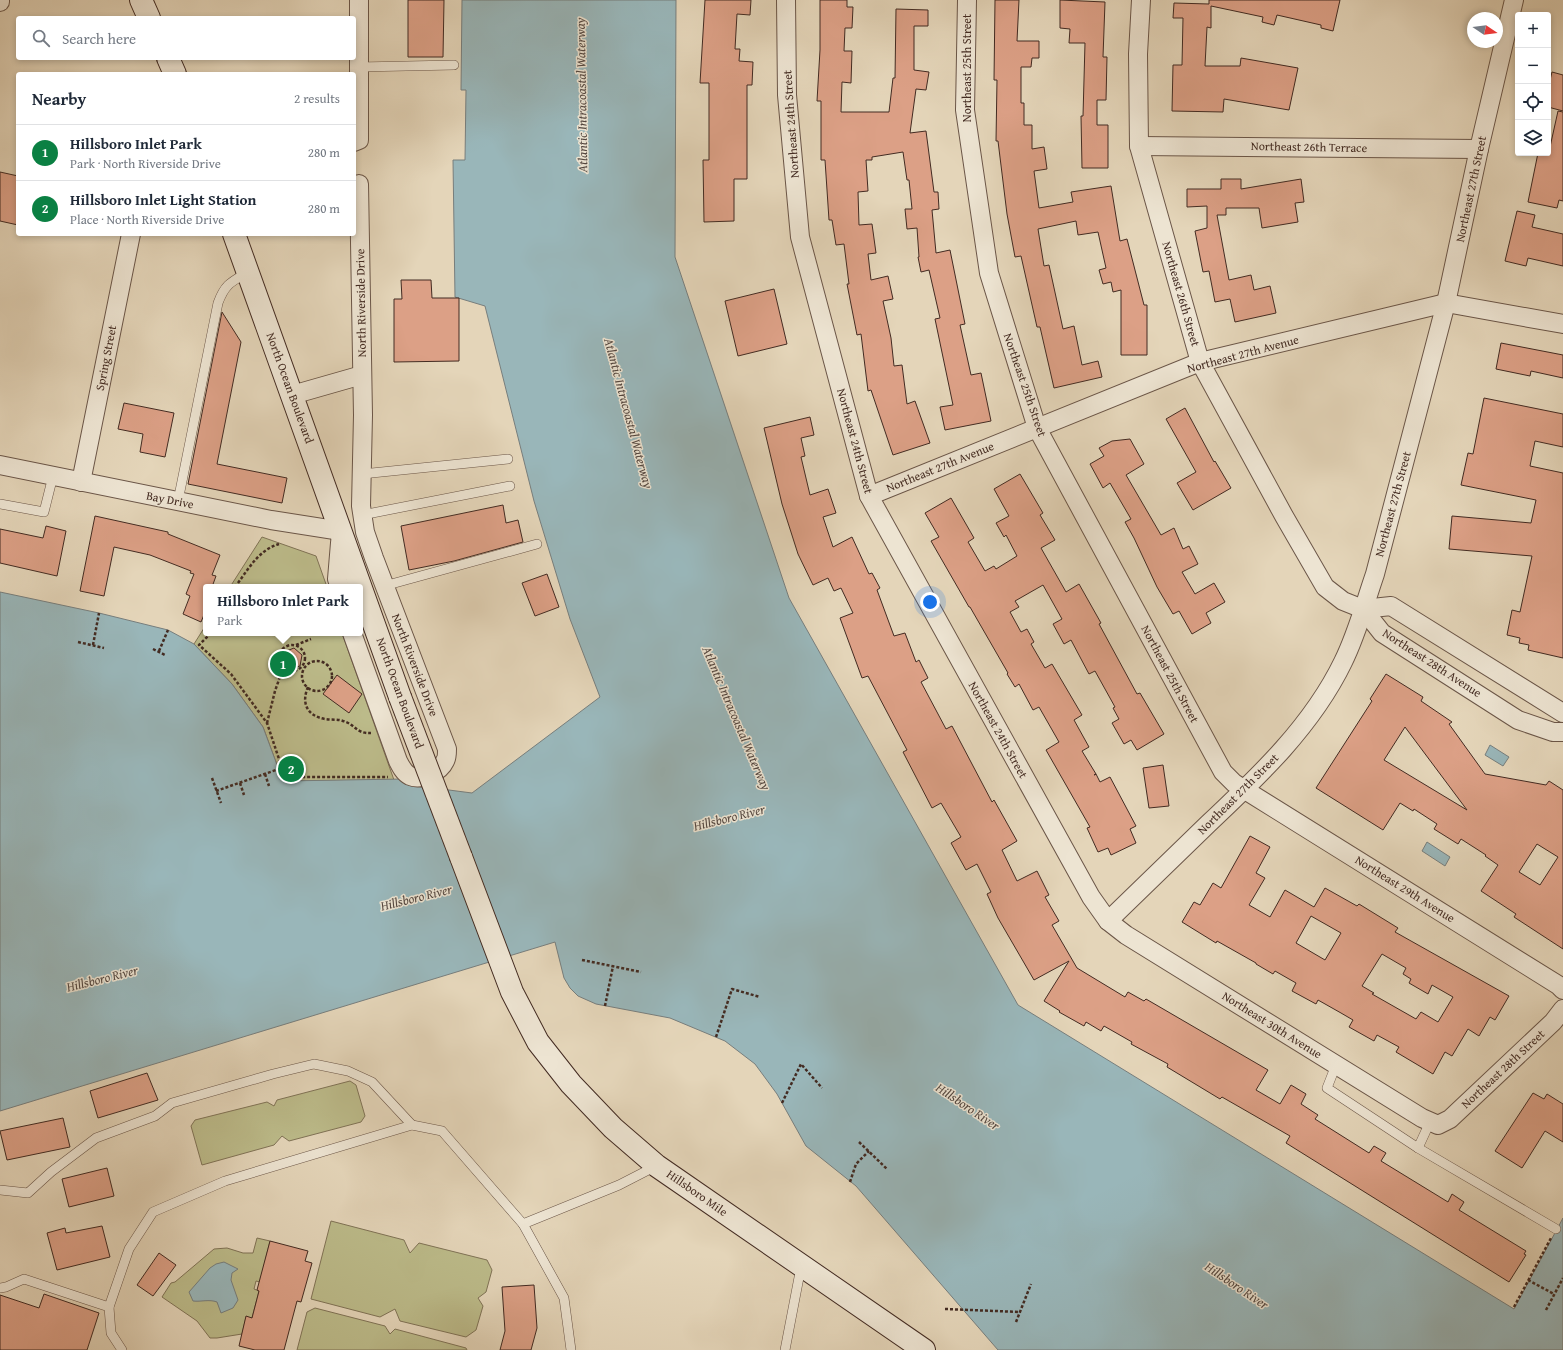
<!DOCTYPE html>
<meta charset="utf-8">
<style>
:root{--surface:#fff;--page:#f2f2f3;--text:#1f2937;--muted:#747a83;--line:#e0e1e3;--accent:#0b8043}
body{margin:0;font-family:"Gentium Book Plus",serif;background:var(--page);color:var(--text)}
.controls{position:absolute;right:12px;top:12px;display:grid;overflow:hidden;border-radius:4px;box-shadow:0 2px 6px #0003}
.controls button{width:36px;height:36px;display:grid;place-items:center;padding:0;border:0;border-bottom:1px solid var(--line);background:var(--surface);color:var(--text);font:20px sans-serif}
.compass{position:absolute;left:1467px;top:12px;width:36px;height:36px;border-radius:50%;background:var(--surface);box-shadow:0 2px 6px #0003;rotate:103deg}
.you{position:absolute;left:930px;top:602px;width:14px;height:14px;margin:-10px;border:3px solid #fff;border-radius:50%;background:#1a73e8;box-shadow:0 0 0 6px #1a73e833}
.badge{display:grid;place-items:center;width:26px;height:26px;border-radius:50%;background:var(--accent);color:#fff;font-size:13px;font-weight:700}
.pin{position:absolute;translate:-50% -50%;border:2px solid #fff;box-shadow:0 1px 4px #0006}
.popup{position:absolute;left:203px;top:584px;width:160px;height:52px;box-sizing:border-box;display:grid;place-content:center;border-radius:4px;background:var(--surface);filter:drop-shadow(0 1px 3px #0005);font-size:13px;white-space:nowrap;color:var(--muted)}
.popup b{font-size:15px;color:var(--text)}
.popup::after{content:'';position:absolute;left:50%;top:100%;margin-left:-8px;border:8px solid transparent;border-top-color:var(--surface)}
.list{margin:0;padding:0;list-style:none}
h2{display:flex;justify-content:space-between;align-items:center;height:52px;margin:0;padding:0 16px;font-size:17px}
h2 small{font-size:13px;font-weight:400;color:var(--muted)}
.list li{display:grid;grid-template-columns:26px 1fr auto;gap:12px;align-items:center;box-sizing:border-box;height:56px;padding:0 16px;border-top:1px solid var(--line)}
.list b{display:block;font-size:15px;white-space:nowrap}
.list p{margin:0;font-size:13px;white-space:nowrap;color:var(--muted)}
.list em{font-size:13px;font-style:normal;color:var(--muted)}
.icon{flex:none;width:22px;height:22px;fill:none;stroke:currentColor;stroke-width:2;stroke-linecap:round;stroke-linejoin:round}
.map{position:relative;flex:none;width:1563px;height:1350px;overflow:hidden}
.search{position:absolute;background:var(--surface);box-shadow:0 2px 6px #0003;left:16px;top:16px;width:340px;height:44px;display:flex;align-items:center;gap:10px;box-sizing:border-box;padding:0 14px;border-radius:4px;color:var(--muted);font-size:15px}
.panel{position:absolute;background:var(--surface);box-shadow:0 2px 6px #0003;left:16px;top:72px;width:340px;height:164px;border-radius:4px}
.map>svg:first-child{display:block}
.green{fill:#bcbb8a;stroke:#807356}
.water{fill:#99b6b9;stroke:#777e7d}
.building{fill:#dca086;stroke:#432b22;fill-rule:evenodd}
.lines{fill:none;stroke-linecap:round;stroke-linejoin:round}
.service-casing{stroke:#6b5648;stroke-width:10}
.minor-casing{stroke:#6b5648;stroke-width:20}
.secondary-casing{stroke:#432b22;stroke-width:24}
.path{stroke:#432b22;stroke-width:2.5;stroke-dasharray:3 2;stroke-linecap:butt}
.service{stroke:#ede4d2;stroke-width:9}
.minor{stroke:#ede4d2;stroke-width:18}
.secondary{stroke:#ede4d2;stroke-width:22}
.secondary-bridge-casing{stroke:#432b22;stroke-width:24;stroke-linecap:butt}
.secondary-bridge{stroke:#ede4d2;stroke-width:22}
.labels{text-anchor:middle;stroke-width:3;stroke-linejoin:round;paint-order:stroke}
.street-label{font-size:12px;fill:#432b22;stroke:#ede4d2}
.water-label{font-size:13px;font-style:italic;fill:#544740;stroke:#ede4d2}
</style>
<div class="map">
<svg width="1563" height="1350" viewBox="0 0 1563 1350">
<rect width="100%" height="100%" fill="#e4d5b9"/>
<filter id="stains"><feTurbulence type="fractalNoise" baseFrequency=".005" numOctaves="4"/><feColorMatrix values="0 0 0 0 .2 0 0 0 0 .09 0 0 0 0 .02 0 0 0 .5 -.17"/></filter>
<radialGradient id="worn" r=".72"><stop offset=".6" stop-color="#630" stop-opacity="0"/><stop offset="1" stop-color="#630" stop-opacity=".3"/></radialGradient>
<!-- green -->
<g class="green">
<polygon points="262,537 316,556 327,587 230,587"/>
<polygon points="206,625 206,633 342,633 394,780 283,781 263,727 232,684 194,644"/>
<polygon points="350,1081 356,1085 365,1116 361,1122 289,1141 282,1136 274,1145 202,1165 191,1126 195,1120 267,1102 274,1106 277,1100"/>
<polygon points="331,1221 404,1240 410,1253 419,1243 487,1260 492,1270 486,1292 478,1298 483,1306 476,1330 466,1337 400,1321 395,1309 380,1317 311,1299"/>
<polygon points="257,1238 270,1241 260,1282 256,1281 254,1289 259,1291 252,1318 246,1317 242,1334 217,1338 210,1338 197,1321 162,1297 171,1283 175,1282 214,1249 227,1248 243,1253 253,1253"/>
<polygon points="315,1308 385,1326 390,1334 395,1329 466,1348 467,1350 297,1350 307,1312"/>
</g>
<!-- water -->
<g class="water">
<polygon points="462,0 676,0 675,257 789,598 1018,1005 1514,1309 1563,1218 1563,1350 998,1350 856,1186 806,1146 777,1094 755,1064 725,1041 670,1018 596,1004 578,996 570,988 564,978 555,942 0,1111 0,592 99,613 168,630 194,644 232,684 263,727 283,781 403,779 418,786 472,793 600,697 570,619 534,501 485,306 455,297 453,160 465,160 466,90 461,90"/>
<polygon points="1490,745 1509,757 1503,766 1485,755"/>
<polygon points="1427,842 1450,857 1445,866 1422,851"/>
<path d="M224,1262L238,1269L232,1273L231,1280L238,1300L233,1308L221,1313L217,1302C209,1299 201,1302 193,1301L189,1292L210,1268L216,1264Z"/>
</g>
<!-- building -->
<g class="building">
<polygon points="408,0 444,0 443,57 408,57"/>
<polygon points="705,0 751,0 750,15 737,14 735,49 740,49 739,61 753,62 752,85 747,85 747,179 734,179 734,221 704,222 703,160 709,160 709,83 700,83"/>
<polygon points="820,0 847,0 847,7 853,7 852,28 845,28 844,51 852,51 851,83 842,82 841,112 889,112 893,78 895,78 896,9 928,10 928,26 914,26 914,70 929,72 926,90 916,89 910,133 926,131 934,192 938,192 939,209 932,210 936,253 950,250 965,324 960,325 971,375 981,373 991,421 945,430 940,407 953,405 935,319 940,318 929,270 921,272 918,257 919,257 917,228 907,229 905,209 912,209 909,180 907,180 903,152 872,157 872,160 866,160 868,191 858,192 859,225 872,224 876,253 868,254 871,280 888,276 893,299 883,301 891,338 894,366 902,365 907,404 915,401 930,443 893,455 871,390 868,391 861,334 857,335 847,284 849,284 844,244 836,245 832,220 829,220 825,160 821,160 821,101 817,101 820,50"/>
<polygon points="995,0 1019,0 1017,41 1039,41 1039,58 1032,58 1031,67 1021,67 1021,103 1024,103 1024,125 1032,125 1032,149 1044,147 1047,169 1034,171 1039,208 1073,202 1071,192 1111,186 1120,241 1127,239 1144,305 1147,305 1147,355 1121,355 1121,290 1113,292 1111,282 1103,284 1099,270 1106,268 1098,232 1078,235 1076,221 1038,229 1044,266 1049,265 1063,329 1074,326 1082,365 1098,361 1102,377 1054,388 1040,327 1037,327 1021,256 1015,257 1007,214 998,141 996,141 997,80 994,80"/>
<polygon points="1060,0 1105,2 1103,57 1107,57 1106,100 1097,100 1097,125 1108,125 1108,168 1082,168 1081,116 1083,116 1085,43 1069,43 1070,29 1060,28"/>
<polygon points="1209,0 1340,0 1333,31 1321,28 1321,25 1277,15 1274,25 1262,22 1263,17 1211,6 1211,28 1207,27 1205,66 1240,66 1241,58 1298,68 1289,110 1224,99 1223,112 1172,111 1173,65 1182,65 1183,18 1173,18 1174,3 1209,4"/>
<polygon points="1552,72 1563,75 1563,111 1548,107 1548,88"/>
<polygon points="1558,111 1563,112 1563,201 1559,200 1557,208 1528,202 1538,153 1548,153 1548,146 1550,147"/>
<polygon points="0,172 18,176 18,225 0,221"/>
<polygon points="1221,179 1241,179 1241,189 1301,179 1304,202 1295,203 1298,222 1262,228 1259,208 1226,208 1226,215 1217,215 1229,280 1251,275 1254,290 1270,286 1276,313 1235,322 1230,299 1215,302 1209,271 1203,272 1195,231 1207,228 1207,206 1187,207 1187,189 1221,189"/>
<polygon points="1517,211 1535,215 1532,227 1563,234 1563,266 1528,258 1526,266 1505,261"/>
<polygon points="401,280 431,280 432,298 459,298 459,361 394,362 394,299 402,299"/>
<polygon points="774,289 787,344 738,356 725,301"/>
<polygon points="222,312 241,342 217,464 287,478 282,503 188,484"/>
<polygon points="1501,343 1563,355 1563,378 1531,371 1530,376 1496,369"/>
<polygon points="1484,398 1563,414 1563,447 1535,441 1530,466 1563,473 1563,658 1528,650 1529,645 1519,643 1520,638 1507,635 1512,610 1520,612 1532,556 1449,549 1452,516 1531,523 1536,500 1461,485 1468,453 1473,454"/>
<polygon points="124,403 174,413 165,457 140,452 143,434 118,429"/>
<polygon points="1185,408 1214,462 1215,461 1231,488 1193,510 1177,483 1196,472 1166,419"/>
<polygon points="810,417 814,435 801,438 805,456 801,457 810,495 828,489 836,513 823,517 833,547 852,537 869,574 872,573 880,588 877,590 894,636 905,633 916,662 919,660 928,678 921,682 946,729 952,726 992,802 994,800 1017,841 1002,850 1017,881 1037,871 1049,895 1045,897 1059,921 1052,925 1077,968 1125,997 1128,992 1144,1001 1146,999 1268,1070 1256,1090 1280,1104 1291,1085 1306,1094 1301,1104 1318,1115 1315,1119 1369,1153 1374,1146 1386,1153 1381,1161 1448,1202 1452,1194 1464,1202 1459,1210 1526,1251 1524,1254 1526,1255 1509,1282 1286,1143 1290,1136 1222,1097 1220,1099 1167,1067 1168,1064 1131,1044 1132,1042 1104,1026 1101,1031 1086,1022 1084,1026 1059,1012 1060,1011 1044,1001 1069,961 1034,980 998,918 987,894 991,892 977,864 966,870 951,843 961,837 941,803 932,808 903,752 907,750 868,676 862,678 840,618 853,613 841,588 834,591 828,578 813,585 798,554 782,504 764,428"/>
<polygon points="1130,439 1144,464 1126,475 1161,535 1174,528 1183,549 1189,546 1198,564 1182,572 1195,594 1214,583 1225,602 1206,613 1211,623 1192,634 1179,611 1173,614 1157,587 1134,538 1125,522 1131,519 1110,483 1103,488 1090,464 1104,456 1099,448 1112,441"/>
<polygon points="1020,474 1043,513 1040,515 1055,540 1041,548 1066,592 1079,584 1101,623 1099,624 1137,694 1140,693 1164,734 1137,750 1131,740 1124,744 1112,723 1119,719 1113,708 1115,707 1095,671 1089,674 1071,640 1064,644 1053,624 1062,619 1043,585 1015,601 1019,607 1010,612 1021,632 1027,629 1034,642 1031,644 1045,668 1052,664 1082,715 1074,720 1089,747 1082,751 1096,774 1094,775 1096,774 1100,782 1110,777 1136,826 1130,829 1136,843 1111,855 1108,848 1098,852 1087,828 1090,827 1046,750 1059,742 1039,707 1033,710 1019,684 1015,687 1007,674 1008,673 970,607 969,607 931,541 939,537 925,513 951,498 974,538 968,542 985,571 994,566 996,569 1017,556 1006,535 1004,537 996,523 1009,516 994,489"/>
<polygon points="503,505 506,523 518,520 523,542 454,561 409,570 401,526"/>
<polygon points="95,516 168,532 168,534 220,555 212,575 216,576 212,587 206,587 206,610 201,622 183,614 190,596 186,594 194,574 190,573 191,571 150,555 114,547 104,596 80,591"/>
<polygon points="46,526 66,531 57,576 0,563 0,529 43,538"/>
<polygon points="547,574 559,607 535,616 522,583"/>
<polygon points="294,648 302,655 300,666 290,669 282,662 284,652"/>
<path d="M1386,674L1423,697L1421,701L1452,722L1449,724L1485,774L1546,785L1549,781L1563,790V949L1514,917L1516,914L1481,891L1498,865L1485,856L1486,855L1461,839L1458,844L1434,829L1437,824L1414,809L1413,811L1400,803L1383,830L1316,788L1372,701L1370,699ZM1405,727L1467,810L1384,760ZM1537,844L1558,857L1540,885L1519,872Z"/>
<polygon points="337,675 362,694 349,713 323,694"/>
<polygon points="1163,765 1169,806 1149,808 1143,768"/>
<path d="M1250,836L1270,847L1256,873L1265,878L1249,905L1270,917L1285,890L1314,907L1325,888L1357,906L1359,904L1398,928L1395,932L1509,996L1495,1020L1490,1017L1479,1036L1468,1029L1452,1056L1445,1052L1433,1074L1396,1052L1399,1047L1377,1035L1374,1041L1349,1027L1353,1020L1341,1013L1318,1000L1316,1004L1292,991L1296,983L1275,971L1273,974L1256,964V963L1217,941L1216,943L1182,922L1194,902L1200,905L1213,883L1221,888ZM1311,916L1341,933L1325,960L1296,943ZM1382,954L1406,968L1403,974L1411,979L1409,983L1428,994L1432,985L1453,997L1438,1022L1421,1012L1416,1019L1372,994L1374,993L1362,986Z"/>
<polygon points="147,1073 158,1100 98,1118 90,1091"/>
<polygon points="1533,1093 1544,1099 1547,1094 1563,1104 1563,1142 1545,1131 1522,1168 1495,1151"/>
<polygon points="63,1118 70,1147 7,1160 0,1131"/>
<polygon points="107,1168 114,1196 69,1207 62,1179"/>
<polygon points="102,1226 110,1257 57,1270 47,1233 65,1228 66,1233"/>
<polygon points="270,1241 308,1251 305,1261 312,1263 301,1302 297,1301 284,1350 255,1350 239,1346 246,1316 252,1318 259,1291 257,1290"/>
<polygon points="159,1253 176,1265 153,1296 137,1285"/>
<polygon points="534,1285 537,1328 531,1350 500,1350 505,1331 502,1287"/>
<polygon points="44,1294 99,1313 87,1350 0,1350 0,1295 39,1308"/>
</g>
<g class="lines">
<defs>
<g id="service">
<polyline points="359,67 454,65"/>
<polyline points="362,474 508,459"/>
<path d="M178,501L218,303C225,284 231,282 248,272"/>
<polyline points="0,504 44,512 53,476"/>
<polyline points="362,515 510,486"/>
<polyline points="384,586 537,544"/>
<polyline points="1336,1065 1327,1088 1418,1148 1430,1122"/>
<polyline points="1418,1148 1556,1229"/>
<polyline points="0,1190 28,1193 51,1172 96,1138 155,1116 172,1103 273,1074 314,1064 348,1071 372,1082 412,1125"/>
<polyline points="523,1224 564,1298 571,1350"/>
<polyline points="0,1288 6,1287 24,1279 109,1307"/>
<polyline points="122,1350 111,1333 109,1307 129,1249 153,1212 225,1181 412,1125 442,1131 523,1224 619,1185 656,1166"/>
<polyline points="785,1350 801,1267"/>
</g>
<g id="minor">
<polyline points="786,0 787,95 800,237 869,496 1091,897 1108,921 1126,935 1422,1118 1438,1125 1450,1119 1553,1022 1563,1009"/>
<polyline points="967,0 965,110 989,273 1037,428 1223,772 1234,783 1245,790 1558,985 1563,990"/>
<polyline points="1141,0 1138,54 1139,146 1200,362 1284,516 1325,587 1343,601 1363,609 1391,606 1563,713"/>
<polyline points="0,2 0,0"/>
<polyline points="354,142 359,140 359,0"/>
<polyline points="1139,146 1479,149"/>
<polyline points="292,395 362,375"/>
<polyline points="0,465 271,520 341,531 337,579 340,587"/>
<polyline points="81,482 131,234"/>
<polyline points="869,496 1200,362 1446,303 1563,324"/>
<polyline points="1363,609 1382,633 1518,720 1553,732 1563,732"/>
<path d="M352,633L398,761C401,767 404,773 410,776C421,781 440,772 445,761C447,758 447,753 447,749L374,558L365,532L361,506L363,415L359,184"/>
<path d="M1108,921C1141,889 1175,856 1208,824C1259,776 1312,726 1343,662C1357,634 1365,603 1375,574L1446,303L1479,149L1514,0"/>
</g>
<g id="secondary">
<polyline points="141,0 149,18"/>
<polyline points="168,58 175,74"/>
<polyline points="234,234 400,697"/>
<polyline points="461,857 512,992 538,1042 571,1084 613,1128 657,1166 924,1350"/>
</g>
</defs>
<!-- service casing -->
<use href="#service" class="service-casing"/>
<!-- minor casing -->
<use href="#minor" class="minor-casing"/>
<!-- secondary casing -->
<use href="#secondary" class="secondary-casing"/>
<!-- path -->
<g class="path">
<path d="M235,587C248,570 258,550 279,544"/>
<polyline points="211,633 199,645 231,674 267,723 285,777 388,777"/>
<polyline points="78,642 104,648"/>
<circle cx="292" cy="658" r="13"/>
<polyline points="93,645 99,613"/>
<polyline points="296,645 311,639"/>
<polyline points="153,649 165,655"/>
<polyline points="159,651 168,630"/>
<circle cx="317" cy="676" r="15"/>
<path d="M308,687C301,703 307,716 325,719C331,720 338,719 343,721C355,724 356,734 371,733"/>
<polyline points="267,723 275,691 283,668"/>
<polyline points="265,774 269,786"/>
<polyline points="212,778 221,803"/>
<polyline points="240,783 244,795"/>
<polyline points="216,791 276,770"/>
<polyline points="582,960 641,972"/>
<polyline points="605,1006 613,966"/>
<polyline points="716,1037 732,989 760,997"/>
<polyline points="782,1103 801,1064 822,1088"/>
<polyline points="859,1142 887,1169"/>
<polyline points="850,1182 856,1164 869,1151"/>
<polyline points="1528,1280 1554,1294"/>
<polyline points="1514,1307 1551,1238"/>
<polyline points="945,1309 1020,1312"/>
<polyline points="1546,1310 1563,1278"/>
<polyline points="1016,1322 1031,1284"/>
</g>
<!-- service -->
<use href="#service" class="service"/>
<!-- minor -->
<use href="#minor" class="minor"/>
<!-- secondary -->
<use href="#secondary" class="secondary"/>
<defs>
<polyline id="secondary-bridge" points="400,697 461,857"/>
</defs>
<!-- secondary-bridge casing -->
<use href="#secondary-bridge" class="secondary-bridge-casing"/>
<!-- secondary-bridge -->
<use href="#secondary-bridge" class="secondary-bridge"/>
</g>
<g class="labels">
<!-- street labels -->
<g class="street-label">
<text transform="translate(967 68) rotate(-90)" y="4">Northeast 25th Street</text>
<text transform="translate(791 124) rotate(-94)" y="4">Northeast 24th Street</text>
<text transform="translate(1309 147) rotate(1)" y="4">Northeast 26th Terrace</text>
<text transform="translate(1471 189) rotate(-78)" y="4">Northeast 27th Street</text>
<text transform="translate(1181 294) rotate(74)" y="4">Northeast 26th Street</text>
<text transform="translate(361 303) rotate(-91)" y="4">North Riverside Drive</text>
<text transform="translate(1243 354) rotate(-15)" y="4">Northeast 27th Avenue</text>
<text transform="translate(106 358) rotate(-79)" y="4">Spring Street</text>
<text transform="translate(1025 385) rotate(71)" y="4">Northeast 25th Street</text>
<text transform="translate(290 388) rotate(70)" y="4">North Ocean Boulevard</text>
<text transform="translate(855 441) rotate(75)" y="4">Northeast 24th Street</text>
<text transform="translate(940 467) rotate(-22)" y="4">Northeast 27th Avenue</text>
<text transform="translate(170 500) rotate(11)" y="4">Bay Drive</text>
<text transform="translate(1393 504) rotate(-75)" y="4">Northeast 27th Street</text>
<text transform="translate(1432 663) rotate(33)" y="4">Northeast 28th Avenue</text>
<text transform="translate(415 665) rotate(69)" y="4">North Riverside Drive</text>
<text transform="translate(1170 674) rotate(62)" y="4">Northeast 25th Street</text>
<text transform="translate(400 693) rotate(70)" y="4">North Ocean Boulevard</text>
<text transform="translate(998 730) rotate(61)" y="4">Northeast 24th Street</text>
<text transform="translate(1238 794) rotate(-45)" y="4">Northeast 27th Street</text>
<text transform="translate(1405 889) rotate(32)" y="4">Northeast 29th Avenue</text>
<text transform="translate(1272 1025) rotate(32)" y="4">Northeast 30th Avenue</text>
<text transform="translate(1503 1069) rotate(-43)" y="4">Northeast 28th Street</text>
<text transform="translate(697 1193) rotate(35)" y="4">Hillsboro Mile</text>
</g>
<!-- water labels -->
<g class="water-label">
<text transform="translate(581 95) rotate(-91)" y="5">Atlantic Intracoastal Waterway</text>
<text transform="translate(629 413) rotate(75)" y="5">Atlantic Intracoastal Waterway</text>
<text transform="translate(737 718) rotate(67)" y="5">Atlantic Intracoastal Waterway</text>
<text transform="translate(729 817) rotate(-14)" y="5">Hillsboro River</text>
<text transform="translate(416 897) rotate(-14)" y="5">Hillsboro River</text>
<text transform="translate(102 978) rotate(-14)" y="5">Hillsboro River</text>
<text transform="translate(968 1106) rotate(34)" y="5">Hillsboro River</text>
<text transform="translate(1237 1285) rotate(34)" y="5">Hillsboro River</text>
</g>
</g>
<rect width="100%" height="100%" filter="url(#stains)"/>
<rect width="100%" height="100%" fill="url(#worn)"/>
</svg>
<div class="controls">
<button>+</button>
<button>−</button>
<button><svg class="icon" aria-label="locate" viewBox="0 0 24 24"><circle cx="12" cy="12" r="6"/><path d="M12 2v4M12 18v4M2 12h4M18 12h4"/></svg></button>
<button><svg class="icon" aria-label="layers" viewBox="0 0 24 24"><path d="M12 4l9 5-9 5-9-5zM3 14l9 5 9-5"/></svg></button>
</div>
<svg class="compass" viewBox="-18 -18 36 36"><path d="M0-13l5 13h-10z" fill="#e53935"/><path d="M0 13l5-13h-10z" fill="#747a83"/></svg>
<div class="you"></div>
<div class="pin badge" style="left:283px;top:664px">1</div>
<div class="popup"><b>Hillsboro Inlet Park</b>Park</div>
<div class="pin badge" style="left:291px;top:769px">2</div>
<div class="search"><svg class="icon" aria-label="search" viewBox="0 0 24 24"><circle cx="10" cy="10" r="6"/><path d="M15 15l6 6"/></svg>Search here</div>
<section class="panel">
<h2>Nearby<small>2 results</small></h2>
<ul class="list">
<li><span class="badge">1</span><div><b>Hillsboro Inlet Park</b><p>Park · North Riverside Drive</p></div><em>280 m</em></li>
<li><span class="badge">2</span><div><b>Hillsboro Inlet Light Station</b><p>Place · North Riverside Drive</p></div><em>280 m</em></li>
</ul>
</section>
</div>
